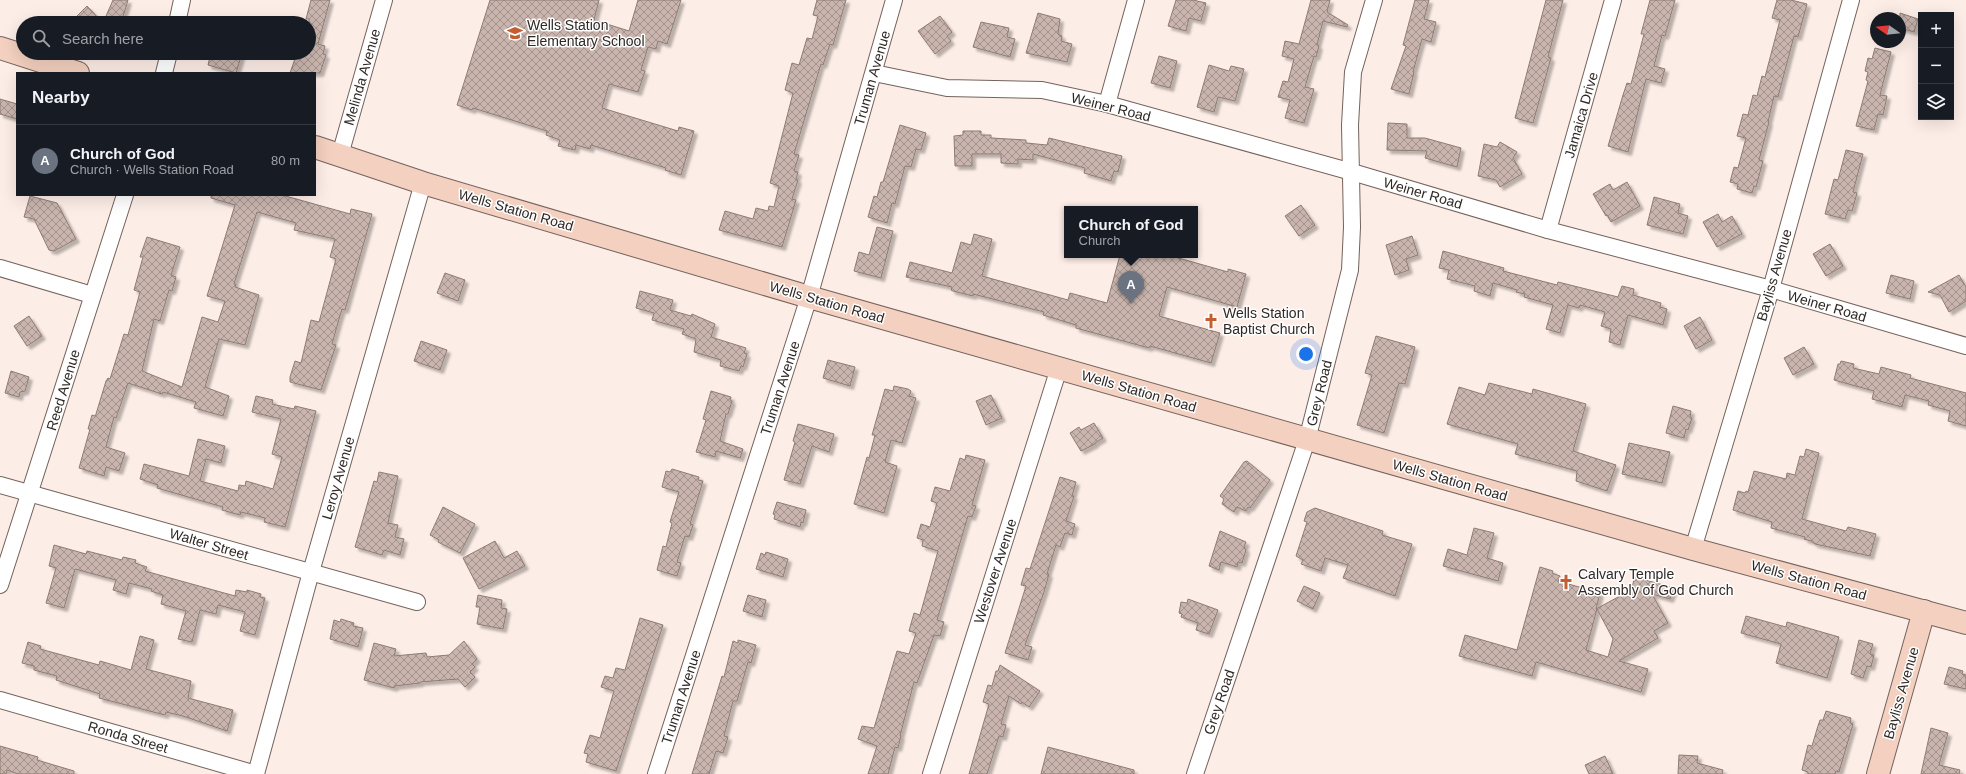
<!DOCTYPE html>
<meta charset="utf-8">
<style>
:root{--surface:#171b24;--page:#242831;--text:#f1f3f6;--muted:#9ea1a6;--line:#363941;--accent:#d93025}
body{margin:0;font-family:Arial,sans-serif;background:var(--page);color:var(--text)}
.controls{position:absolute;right:12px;top:12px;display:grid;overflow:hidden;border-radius:0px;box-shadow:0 4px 16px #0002}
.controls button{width:36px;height:36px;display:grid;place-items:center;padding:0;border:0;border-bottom:1px solid var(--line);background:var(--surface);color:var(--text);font:20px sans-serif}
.compass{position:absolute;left:1870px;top:12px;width:36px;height:36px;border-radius:50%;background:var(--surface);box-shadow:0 4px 16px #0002;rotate:284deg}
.you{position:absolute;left:1306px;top:354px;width:14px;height:14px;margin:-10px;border:3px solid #fff;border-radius:50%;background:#1a73e8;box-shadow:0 0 0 6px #1a73e833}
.badge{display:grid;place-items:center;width:26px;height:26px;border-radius:50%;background:var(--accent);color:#fff;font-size:13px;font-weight:700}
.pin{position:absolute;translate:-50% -33px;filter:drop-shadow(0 1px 2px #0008)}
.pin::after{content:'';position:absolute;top:21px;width:14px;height:12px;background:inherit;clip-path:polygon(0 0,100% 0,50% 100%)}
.popup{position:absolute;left:1064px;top:206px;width:134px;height:52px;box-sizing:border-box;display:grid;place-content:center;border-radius:0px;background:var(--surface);filter:drop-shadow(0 1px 3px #0005);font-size:13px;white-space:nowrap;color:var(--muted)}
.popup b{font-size:15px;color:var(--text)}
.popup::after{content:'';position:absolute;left:50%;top:100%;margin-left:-8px;border:8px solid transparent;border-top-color:var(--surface)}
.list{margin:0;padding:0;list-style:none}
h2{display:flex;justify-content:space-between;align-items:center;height:52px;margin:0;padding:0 16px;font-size:17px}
h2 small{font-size:13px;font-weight:400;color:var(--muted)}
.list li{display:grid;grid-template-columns:26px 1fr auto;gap:12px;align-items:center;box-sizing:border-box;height:72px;padding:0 16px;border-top:1px solid var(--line)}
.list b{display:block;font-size:15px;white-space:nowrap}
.list p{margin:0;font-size:13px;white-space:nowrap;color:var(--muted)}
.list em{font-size:13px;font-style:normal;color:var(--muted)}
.icon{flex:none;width:22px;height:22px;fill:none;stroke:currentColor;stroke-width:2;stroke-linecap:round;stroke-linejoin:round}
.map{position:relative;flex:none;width:1966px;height:774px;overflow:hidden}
.search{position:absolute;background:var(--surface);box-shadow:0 4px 16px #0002;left:16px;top:16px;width:300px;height:44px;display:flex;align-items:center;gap:10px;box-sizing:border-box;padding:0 14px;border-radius:22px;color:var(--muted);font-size:15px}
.panel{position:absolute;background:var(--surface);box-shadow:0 4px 16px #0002;left:16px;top:72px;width:300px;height:124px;border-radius:0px}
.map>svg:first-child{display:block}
.building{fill:url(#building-cross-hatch);stroke:#8d7b74;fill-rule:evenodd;filter:url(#shadow)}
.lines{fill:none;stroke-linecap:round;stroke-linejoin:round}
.street-casing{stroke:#74635c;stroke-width:18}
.secondary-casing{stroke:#74635c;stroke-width:24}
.street{stroke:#fff;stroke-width:16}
.secondary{stroke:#f3d0bf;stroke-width:22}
.labels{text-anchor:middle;stroke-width:3;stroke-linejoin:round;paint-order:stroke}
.poi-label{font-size:14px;fill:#2f2825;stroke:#fefefe;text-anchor:start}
.street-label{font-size:14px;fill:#2f2825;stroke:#fefefe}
</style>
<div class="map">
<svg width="1966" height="774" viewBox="0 0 1966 774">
<defs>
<pattern id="building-cross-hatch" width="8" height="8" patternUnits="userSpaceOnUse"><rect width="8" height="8" fill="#c9b5ae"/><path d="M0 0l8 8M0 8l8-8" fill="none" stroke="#a4938d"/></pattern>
<filter id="shadow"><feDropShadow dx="3.5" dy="3.5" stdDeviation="1" flood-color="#0004"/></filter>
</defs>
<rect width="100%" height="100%" fill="#fdede7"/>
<!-- building -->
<g class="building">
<polygon points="113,0 128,0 121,23 103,23"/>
<polygon points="311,0 330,0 318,44 325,46 323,54 326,55 320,73 290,73 297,53 309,53 309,19 306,19"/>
<polygon points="490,0 599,0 594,20 629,31 638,0 681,0 667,44 658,41 656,49 648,47 641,70 645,71 638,92 609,84 602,108 678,131 679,127 694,131 681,175 665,170 666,168 591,145 590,149 576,145 575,150 558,146 560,140 546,135 547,131 473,108 472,110 457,105"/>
<polygon points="817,0 846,0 833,45 830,44 823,65 821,64 794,154 799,155 794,171 798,172 796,179 798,180 792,199 796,200 782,247 719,230 725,211 753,219 756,208 768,211 769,206 774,207 779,186 770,183 793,93 785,90 792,63 799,65 807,38 812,39 818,16 813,15"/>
<polygon points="1176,0 1193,0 1206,3 1201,21 1189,18 1186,31 1168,26"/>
<polygon points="1311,0 1330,0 1327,12 1348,25 1347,27 1323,21 1317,45 1319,46 1316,57 1314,56 1305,87 1314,89 1304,123 1285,118 1290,100 1278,97 1283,81 1288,82 1294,59 1282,56 1285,41 1299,44"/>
<polygon points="1415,0 1429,0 1424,19 1436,22 1431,42 1422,39 1413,72 1414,72 1409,94 1391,89 1406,46 1403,45"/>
<polygon points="1546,0 1563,0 1548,57 1551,58 1533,123 1515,118"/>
<polygon points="1650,0 1675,0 1665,36 1662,35 1654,66 1665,69 1661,83 1646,79 1628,152 1608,146 1623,95 1627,83 1631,84 1644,34 1641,34"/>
<polygon points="1777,0 1791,0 1807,4 1798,37 1794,36 1778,97 1774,96 1768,122 1769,122 1759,160 1763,161 1756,187 1754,186 1752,193 1737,189 1738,184 1730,182 1734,167 1738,168 1746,138 1737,136 1743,114 1748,115 1753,95 1757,96 1762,76 1765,77 1780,20 1772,18"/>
<polygon points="87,6 103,23 70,23"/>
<polygon points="1038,13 1060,19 1058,34 1062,36 1061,41 1072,44 1067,62 1026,53"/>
<polygon points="1900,13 1918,19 1914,32 1900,28"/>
<polygon points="940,16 952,32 947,36 951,41 935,54 918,31"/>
<polygon points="981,22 1009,28 1007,37 1015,39 1010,57 973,47"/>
<polygon points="1875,48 1891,52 1880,95 1887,96 1883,115 1878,114 1874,130 1856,126 1868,81 1866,80 1868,72 1865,71 1868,58 1872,59"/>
<polygon points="211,53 242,53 236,73 208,65"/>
<polygon points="1159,56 1177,61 1170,88 1151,83"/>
<polygon points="1209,65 1229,71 1231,66 1244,69 1235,101 1218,97 1214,112 1197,107"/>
<polygon points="0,99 17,104 17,119 0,114"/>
<polygon points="1388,123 1407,124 1407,138 1425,138 1461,148 1457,167 1425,158 1427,151 1387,150"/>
<polygon points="900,125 926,133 921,150 916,149 911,167 905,166 895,204 892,203 887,223 868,217 874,196 877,197 881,182 883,182"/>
<polygon points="963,131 981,131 981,135 991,135 991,138 1026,140 1026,143 1047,145 1049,138 1122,156 1118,172 1114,171 1111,181 1084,173 1085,168 1033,154 1033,160 1018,159 1018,164 1001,163 1001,154 972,154 972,166 955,166 954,136 963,135"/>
<polygon points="1500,142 1517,152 1513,158 1522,174 1500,187 1496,180 1478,176 1484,144 1497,147"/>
<polygon points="1846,150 1863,154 1853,192 1857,193 1852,211 1848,210 1845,219 1825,214 1834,179 1838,180"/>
<polygon points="1627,182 1640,206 1611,222 1607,215 1606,216 1593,194 1610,184 1613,190"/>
<polygon points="211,195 282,195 350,214 351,209 372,214 345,310 342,309 339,319 332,344 336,345 321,390 290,382 290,377 295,361 301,363 311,320 319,322 336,259 330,257 335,239 294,230 296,223 257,212 234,284 236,284 235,287 259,295 245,345 219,339 205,387 229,396 223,416 194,408 196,402 163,392 162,394 128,383 116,418 114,417 106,447 125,453 119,471 106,467 104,476 79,468 90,429 88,429 92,415 95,416 96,414 106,381 108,378 110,379 124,334 128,335 135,310 140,292 134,290 143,257 140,257 147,237 180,247 171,275 176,277 172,291 169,290 160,321 154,319 142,371 182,387 202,317 218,322 225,301 207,296 235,205 211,198"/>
<polygon points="30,196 57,203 76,239 54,251 49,250 34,219 24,217"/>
<polygon points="1654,197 1680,204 1678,213 1688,216 1683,234 1647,225"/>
<polygon points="1301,205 1315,225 1299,236 1285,216"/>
<polygon points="1718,214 1722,222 1732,216 1742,234 1717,247 1703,222"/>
<polygon points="877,227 893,231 881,278 854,271 859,252 869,255"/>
<polygon points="974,234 992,239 982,276 1068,300 1070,293 1107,303 1120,255 1168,255 1228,272 1228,269 1246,274 1237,307 1167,287 1159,316 1220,333 1211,363 1150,346 1149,348 1076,328 1076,325 1043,315 1044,312 973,294 973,296 953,291 951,290 952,287 906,277 910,262 952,273 961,242 971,245"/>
<polygon points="1412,236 1418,255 1406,259 1409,270 1395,275 1386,245"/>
<polygon points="1830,244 1843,266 1826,276 1813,254"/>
<polygon points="1443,251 1504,268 1503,271 1557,285 1558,282 1618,297 1622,286 1634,289 1633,295 1661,303 1660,307 1667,309 1663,325 1628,315 1620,345 1609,342 1611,329 1601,326 1605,312 1580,305 1579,308 1568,305 1560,333 1546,329 1553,305 1524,297 1525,294 1516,292 1517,290 1493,283 1490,296 1474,291 1475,286 1447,279 1449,270 1439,268"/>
<polygon points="445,273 465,280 458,301 437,293"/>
<polygon points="1891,275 1914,281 1910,299 1886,293"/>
<polygon points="1959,275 1966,287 1966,301 1949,312 1940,295 1928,292"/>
<polygon points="640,291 673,300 670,310 691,316 692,314 715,324 711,337 746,348 744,353 747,354 743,367 741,366 739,371 720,366 721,360 694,352 696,339 682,334 684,329 652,320 654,313 636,308"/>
<polygon points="29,316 42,336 27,346 14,326"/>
<polygon points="1700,317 1712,340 1696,349 1684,326"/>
<polygon points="1376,336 1415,347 1405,384 1399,383 1384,433 1357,425 1372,375 1365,373"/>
<polygon points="421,341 447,350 440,370 414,361"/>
<polygon points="1804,347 1814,364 1793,375 1784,358"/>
<polygon points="828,360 855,367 850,386 823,378"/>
<polygon points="1841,361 1854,364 1853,368 1879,374 1881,367 1911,375 1910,378 1966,393 1966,426 1948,421 1950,411 1928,405 1929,401 1905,395 1902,407 1872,399 1874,391 1834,380 1838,364 1840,364"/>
<polygon points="11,371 29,377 25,391 20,392 19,397 5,393"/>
<polygon points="1489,383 1532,394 1533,389 1586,404 1573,451 1616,465 1607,491 1576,481 1577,471 1515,454 1518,444 1447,424 1459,387 1485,395"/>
<polygon points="894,386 908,389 911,391 909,396 916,398 902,443 891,440 885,462 897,466 884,513 854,504 867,457 869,458 875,435 872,435 885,389 893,391"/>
<polygon points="711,391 731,397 730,400 732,401 728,414 726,414 720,441 743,449 740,458 716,451 715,457 696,452 706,420 703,419"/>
<polygon points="991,395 1002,418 986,425 976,401"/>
<polygon points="256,396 273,400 272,404 294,409 295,406 316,411 285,527 264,522 265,518 241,512 240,515 222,510 223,507 157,488 158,485 140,479 144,464 189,476 198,439 225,446 221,463 206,459 200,481 238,491 239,485 245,486 246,481 273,489 282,457 272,454 281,419 252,412"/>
<polygon points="1673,406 1691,411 1690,417 1692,418 1688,430 1686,429 1684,438 1666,433"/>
<polygon points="1094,423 1103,438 1095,443 1095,444 1081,451 1070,433 1079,427 1081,430"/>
<polygon points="798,424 834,434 829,452 812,446 800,484 784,480 795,442 793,441"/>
<polygon points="1629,443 1670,452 1662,483 1622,474"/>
<polygon points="1806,449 1819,453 1802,519 1846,531 1848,527 1876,534 1870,556 1815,544 1811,541 1804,539 1805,537 1771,528 1772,522 1733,510 1738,491 1745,493 1746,491 1748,492 1754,471 1786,479 1787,473 1795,475 1800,456 1804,457"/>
<polygon points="966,455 985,460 972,505 976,506 972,517 968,516 937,620 944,622 940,636 934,635 917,683 914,682 900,736 901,736 898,748 895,747 888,774 868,774 877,746 858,739 862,726 874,728 897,651 909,654 916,633 909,631 914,613 920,615 938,551 922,546 923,540 917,538 921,524 930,527 937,503 931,501 935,487 950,491 960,458 965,460"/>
<polygon points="1247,461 1270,480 1250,508 1248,507 1246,511 1237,507 1234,512 1222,504 1224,499 1220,496 1244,462"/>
<polygon points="672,469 699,477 698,480 703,481 690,524 693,525 689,537 685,536 677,562 681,563 677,576 657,570 663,546 666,547 672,523 670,522 679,492 662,487 666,471 670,472"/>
<polygon points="379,472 398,476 388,523 398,525 395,537 404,539 400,555 384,550 382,555 355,547 374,481 377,482"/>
<polygon points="1060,477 1076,482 1072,496 1074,496 1066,521 1075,524 1072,535 1065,533 1060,547 1056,545 1047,574 1049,574 1044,592 1025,645 1032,647 1028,660 1005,653 1026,586 1021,585 1026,568 1030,569"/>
<polygon points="777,502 806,510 803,523 801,522 800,527 774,519 775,515 773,514"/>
<polygon points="443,507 475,524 460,553 438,542 439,540 430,535"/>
<polygon points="1315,508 1383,531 1382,535 1412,544 1395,596 1343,578 1348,565 1325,558 1321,571 1301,564 1303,560 1296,556 1307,522 1304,521 1307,512"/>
<polygon points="1474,528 1494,533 1487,558 1503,563 1498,581 1443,566 1448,549 1467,555"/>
<polygon points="1220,531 1246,542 1244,547 1246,550 1242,563 1238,562 1237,567 1221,562 1219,570 1209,566"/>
<polygon points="495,541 504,558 517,551 525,566 479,589 463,558"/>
<polygon points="54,545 86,554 87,551 122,560 123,557 136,560 135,563 147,567 145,571 235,596 236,590 247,592 247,590 261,594 260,597 265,598 255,635 240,631 245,612 218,605 216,614 200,610 192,642 178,639 186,611 161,604 163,595 151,591 152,589 129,583 126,594 113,590 116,580 75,569 64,608 46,603 56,568 49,566"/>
<polygon points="766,552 788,559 783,577 756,569 761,553 765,555"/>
<path d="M1540,567L1553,571L1552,573L1560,576L1558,581L1600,593L1596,609L1631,590L1635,577L1674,588L1670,599L1652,594L1668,623L1654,631L1658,638L1619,661L1648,669L1641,692L1536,662L1532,676L1459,656L1465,635L1517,650ZM1597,609L1613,639L1608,657L1586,650Z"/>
<polygon points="1304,586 1320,593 1313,609 1297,601"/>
<polygon points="478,595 502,600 501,608 507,609 503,629 477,624 480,607 476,607"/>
<polygon points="748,595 766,600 762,617 743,611"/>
<polygon points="1188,599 1218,610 1209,634 1196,630 1198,623 1181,617 1182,614 1179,613 1181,602 1187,603"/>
<polygon points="1746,616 1786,627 1787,622 1839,637 1827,678 1776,663 1781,644 1741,633"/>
<polygon points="640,618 663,625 616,771 586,762 588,754 584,753 590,735 600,738 614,691 601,687 605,676 613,678 616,668 625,670"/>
<polygon points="341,619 354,623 353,626 363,628 358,647 330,639 334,620 340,622"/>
<polygon points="140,636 154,640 146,669 191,681 188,698 233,710 227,731 183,716 166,712 165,715 99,698 100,694 56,680 57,676 34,670 34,666 22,663 28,642 41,646 40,649 99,665 100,661 131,670"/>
<polygon points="738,640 756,645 751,663 748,662 737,701 733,701 724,736 728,737 723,753 716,751 709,774 692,774 722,676 724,677 733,641 738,643"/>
<polygon points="1859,640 1873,644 1870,654 1874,655 1871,667 1867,666 1863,678 1851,674"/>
<polygon points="464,641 477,659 472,664 475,667 470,672 475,677 465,687 458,679 420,682 420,683 395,686 394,688 364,680 374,643 396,649 394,656 426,653 427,657 449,655"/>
<polygon points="1000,665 1040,691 1029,707 1022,702 1021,704 1009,696 1001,724 1006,725 1003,737 999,736 987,774 969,774 989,704 983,702 988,685 992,686 996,671 998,671"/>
<polygon points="1949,667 1963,671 1962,674 1966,675 1966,689 1944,684"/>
<polygon points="1826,711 1851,718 1850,723 1853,724 1839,772 1836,771 1835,774 1808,774 1808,772 1802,770 1808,745 1812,746 1817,729 1820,720 1823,720"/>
<polygon points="1931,728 1948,733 1939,765 1960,770 1959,774 1921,774"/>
<polygon points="0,746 38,757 37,760 74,771 74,774 18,774 7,770 6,774 0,774"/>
<polygon points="1048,747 1134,770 1134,774 1041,774"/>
<polygon points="1679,755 1698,756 1697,763 1723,770 1722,774 1678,774"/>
<polygon points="1605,756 1613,774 1589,774 1585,765"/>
</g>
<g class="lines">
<defs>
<g id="street">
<polyline points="177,23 182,0"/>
<polyline points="164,73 169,53"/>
<polyline points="874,73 947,88 1042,90 1107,104 1352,172 1548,230 1771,289 1966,346"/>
<polyline points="1107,104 1136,0"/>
<polyline points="340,155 384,0"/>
<polyline points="1548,230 1613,0"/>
<polyline points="0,268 92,295"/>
<polyline points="0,485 417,602"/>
<polyline points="1693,549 1771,289 1851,0"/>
<polyline points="0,585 125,195"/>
<polyline points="0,700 256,774"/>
<polyline points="256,774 311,572 423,183"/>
<polyline points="656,774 809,297 894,0"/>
<polyline points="931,774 1059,368"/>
<polyline points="1195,774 1307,440 1350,270 1352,227 1350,125 1353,72 1374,0"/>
</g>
<g id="secondary">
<polyline points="0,48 78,73"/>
<polyline points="315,147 423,183 809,297 1693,549 1966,623"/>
<polyline points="1878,774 1924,611"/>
</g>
</defs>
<!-- street casing -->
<use href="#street" class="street-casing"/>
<!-- secondary casing -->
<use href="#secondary" class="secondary-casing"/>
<!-- street -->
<use href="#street" class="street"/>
<!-- secondary -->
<use href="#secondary" class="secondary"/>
</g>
<!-- icons -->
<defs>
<symbol id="school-bare" viewBox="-9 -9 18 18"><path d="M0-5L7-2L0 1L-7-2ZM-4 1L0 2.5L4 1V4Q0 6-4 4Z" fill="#c45d30" stroke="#fefefe" stroke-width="2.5" paint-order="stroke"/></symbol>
<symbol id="church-bare" viewBox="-9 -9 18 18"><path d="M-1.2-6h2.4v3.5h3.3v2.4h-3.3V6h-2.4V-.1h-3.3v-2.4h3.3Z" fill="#c45d30" stroke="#fefefe" stroke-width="2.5" paint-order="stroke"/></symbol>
</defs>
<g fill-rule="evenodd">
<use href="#school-bare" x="504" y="22" width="22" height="22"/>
<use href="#church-bare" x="1200" y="310" width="22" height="22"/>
<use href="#church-bare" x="1555" y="571" width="22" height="22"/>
</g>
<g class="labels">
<!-- poi labels -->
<g class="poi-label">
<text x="527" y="30">Wells Station<tspan x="527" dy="16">Elementary School</tspan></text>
<text x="1223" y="318">Wells Station<tspan x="1223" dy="16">Baptist Church</tspan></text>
<text x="1578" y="579">Calvary Temple<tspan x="1578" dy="16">Assembly of God Church</tspan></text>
</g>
<!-- street labels -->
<g class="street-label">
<text transform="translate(362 77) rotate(-74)" y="5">Melinda Avenue</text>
<text transform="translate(872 78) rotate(-74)" y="5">Truman Avenue</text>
<text transform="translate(1111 107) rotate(14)" y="5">Weiner Road</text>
<text transform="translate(1581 115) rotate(-74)" y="5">Jamaica Drive</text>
<text transform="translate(1423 193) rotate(16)" y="5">Weiner Road</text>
<text transform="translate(516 210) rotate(16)" y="5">Wells Station Road</text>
<text transform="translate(1774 275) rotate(-74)" y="5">Bayliss Avenue</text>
<text transform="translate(827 302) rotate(16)" y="5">Wells Station Road</text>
<text transform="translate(1827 306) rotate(16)" y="5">Weiner Road</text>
<text transform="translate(780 388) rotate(-72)" y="5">Truman Avenue</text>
<text transform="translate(63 390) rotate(-73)" y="5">Reed Avenue</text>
<text transform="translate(1139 391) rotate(16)" y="5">Wells Station Road</text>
<text transform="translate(1319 393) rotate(-76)" y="5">Grey Road</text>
<text transform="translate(338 478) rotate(-74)" y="5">Leroy Avenue</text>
<text transform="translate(1450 480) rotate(16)" y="5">Wells Station Road</text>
<text transform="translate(209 544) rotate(16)" y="5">Walter Street</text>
<text transform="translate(995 571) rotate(-72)" y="5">Westover Avenue</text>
<text transform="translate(1809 580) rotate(15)" y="5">Wells Station Road</text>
<text transform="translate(1901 693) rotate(-74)" y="5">Bayliss Avenue</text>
<text transform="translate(681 697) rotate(-72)" y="5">Truman Avenue</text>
<text transform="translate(1219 702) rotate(-71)" y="5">Grey Road</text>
<text transform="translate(128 737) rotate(16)" y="5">Ronda Street</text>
</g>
</g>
</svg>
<div class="controls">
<button>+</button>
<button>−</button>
<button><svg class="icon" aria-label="layers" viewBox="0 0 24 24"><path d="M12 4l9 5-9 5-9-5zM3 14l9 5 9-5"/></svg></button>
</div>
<svg class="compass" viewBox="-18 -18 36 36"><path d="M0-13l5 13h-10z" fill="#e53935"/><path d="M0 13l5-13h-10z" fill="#9ea1a6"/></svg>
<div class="you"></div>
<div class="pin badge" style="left:1131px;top:304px;background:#6b7280">A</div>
<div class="popup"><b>Church of God</b>Church</div>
<div class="search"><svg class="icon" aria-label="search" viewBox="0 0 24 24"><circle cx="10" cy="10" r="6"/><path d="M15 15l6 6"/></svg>Search here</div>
<section class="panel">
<h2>Nearby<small></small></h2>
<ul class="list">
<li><span class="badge" style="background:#6b7280">A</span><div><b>Church of God</b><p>Church · Wells Station Road</p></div><em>80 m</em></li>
</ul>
</section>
</div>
